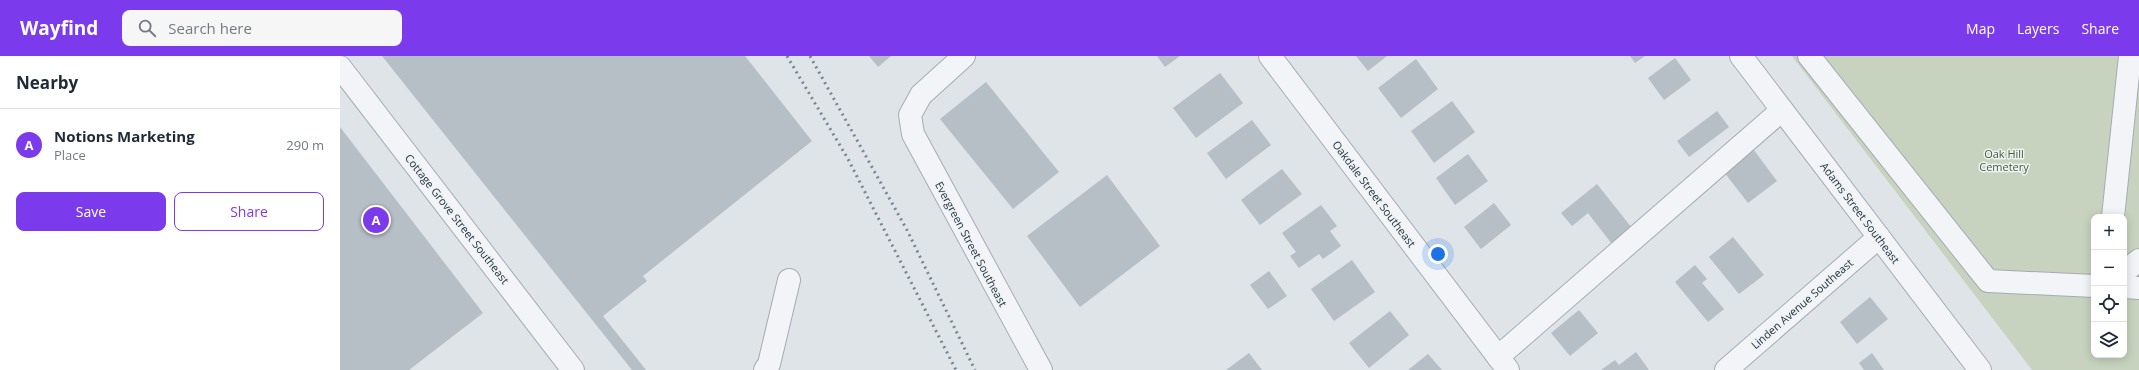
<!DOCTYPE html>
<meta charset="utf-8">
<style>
:root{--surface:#fff;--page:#f6f6f7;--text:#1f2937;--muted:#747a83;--line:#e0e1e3;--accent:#7c3aed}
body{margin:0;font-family:"Open Sans",sans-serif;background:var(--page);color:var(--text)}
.controls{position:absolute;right:12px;bottom:12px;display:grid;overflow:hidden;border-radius:8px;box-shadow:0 2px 10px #0003}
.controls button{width:36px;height:36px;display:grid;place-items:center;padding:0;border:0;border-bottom:1px solid var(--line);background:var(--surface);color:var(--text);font:20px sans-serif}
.you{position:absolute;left:1098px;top:198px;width:14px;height:14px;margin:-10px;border:3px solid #fff;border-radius:50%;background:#1a73e8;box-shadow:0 0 0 6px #1a73e833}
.badge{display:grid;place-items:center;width:26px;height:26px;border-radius:50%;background:var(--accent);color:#fff;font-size:13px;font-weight:700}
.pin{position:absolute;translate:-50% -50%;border:2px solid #fff;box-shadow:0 1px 4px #0006}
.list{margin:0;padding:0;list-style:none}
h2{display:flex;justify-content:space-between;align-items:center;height:52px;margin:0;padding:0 16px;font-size:17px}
h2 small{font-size:13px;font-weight:400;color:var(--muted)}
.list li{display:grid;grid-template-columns:26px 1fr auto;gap:12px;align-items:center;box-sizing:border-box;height:72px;padding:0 16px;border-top:1px solid var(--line)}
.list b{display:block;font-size:15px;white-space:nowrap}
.list p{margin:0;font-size:13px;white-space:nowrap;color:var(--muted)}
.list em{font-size:13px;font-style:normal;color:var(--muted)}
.actions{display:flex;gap:8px;padding:12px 16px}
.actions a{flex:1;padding:9px 0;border:1px solid var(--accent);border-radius:8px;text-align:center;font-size:14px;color:var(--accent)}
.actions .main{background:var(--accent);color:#fff}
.icon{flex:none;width:22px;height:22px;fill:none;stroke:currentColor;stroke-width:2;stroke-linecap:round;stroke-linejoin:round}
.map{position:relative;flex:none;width:1799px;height:314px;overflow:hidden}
header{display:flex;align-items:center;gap:24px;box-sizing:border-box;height:56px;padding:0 20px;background:var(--accent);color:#fff}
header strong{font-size:19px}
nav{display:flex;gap:22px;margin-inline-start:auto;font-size:14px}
.search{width:280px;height:36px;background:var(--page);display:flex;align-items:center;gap:10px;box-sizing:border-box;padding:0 14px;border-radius:8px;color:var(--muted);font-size:15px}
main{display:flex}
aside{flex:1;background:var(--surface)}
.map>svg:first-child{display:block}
.green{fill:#c7d3bf;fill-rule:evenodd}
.building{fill:#b6bec6}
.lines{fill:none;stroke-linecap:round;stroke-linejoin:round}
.minor-casing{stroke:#a4acb3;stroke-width:24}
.minor{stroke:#f2f4f7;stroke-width:22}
.rail{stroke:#778694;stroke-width:3;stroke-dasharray:2 4;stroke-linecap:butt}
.labels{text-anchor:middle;stroke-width:3;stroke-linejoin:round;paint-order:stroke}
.park-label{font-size:11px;fill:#415e33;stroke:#eef3f6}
.street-label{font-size:11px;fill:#273441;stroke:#eef3f6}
</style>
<header>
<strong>Wayfind</strong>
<div class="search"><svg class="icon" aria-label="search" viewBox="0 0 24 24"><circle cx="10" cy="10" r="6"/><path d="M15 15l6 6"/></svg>Search here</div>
<nav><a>Map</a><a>Layers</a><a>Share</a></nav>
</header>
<main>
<aside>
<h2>Nearby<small></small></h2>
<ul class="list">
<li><span class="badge">A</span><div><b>Notions Marketing</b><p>Place</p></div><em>290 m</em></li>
</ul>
<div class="actions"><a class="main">Save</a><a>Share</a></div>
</aside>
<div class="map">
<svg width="1799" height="314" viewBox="0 0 1799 314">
<rect width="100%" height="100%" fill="#dfe4e9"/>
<!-- green -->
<path class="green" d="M1452,0H1799V314H1692ZM1754,161H1784V299H1754Z"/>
<!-- building -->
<g class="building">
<polygon points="42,0 405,0 472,85 303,220 307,225 263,260 306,314 292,314"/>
<polygon points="529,0 551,0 538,11"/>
<polygon points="817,0 840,0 825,11"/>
<polygon points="1016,0 1047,0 1028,15"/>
<polygon points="1290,0 1305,0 1295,7"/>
<polygon points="1335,2 1351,24 1324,44 1308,22"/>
<polygon points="1076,3 1098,33 1061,62 1038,32"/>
<polygon points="880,17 903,47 856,82 833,52"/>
<polygon points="646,26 719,116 673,153 600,63"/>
<polygon points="1112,45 1135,76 1094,107 1071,75"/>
<polygon points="1377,55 1389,71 1349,101 1337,85"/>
<polygon points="912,64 931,89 886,123 867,97"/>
<polygon points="0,71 143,257 69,314 0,314"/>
<polygon points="1413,93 1437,125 1408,147 1384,116"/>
<polygon points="1128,98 1148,125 1115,149 1096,122"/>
<polygon points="942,113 962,138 920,169 901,144"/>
<polygon points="767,119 820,190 740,251 687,180"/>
<polygon points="1257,128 1292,172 1272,188 1248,157 1232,170 1221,157"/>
<polygon points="1154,147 1171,169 1141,193 1124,171"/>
<polygon points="981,149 997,170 990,175 1001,190 983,203 979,198 959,212 950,200 956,196 942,177"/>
<polygon points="1393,181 1424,219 1399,238 1369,201"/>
<polygon points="1012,204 1035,236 994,265 971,233"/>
<polygon points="1355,209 1367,223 1362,227 1384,253 1368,266 1335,226"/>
<polygon points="929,215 947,240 928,253 910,229"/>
<polygon points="1530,241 1548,263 1517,288 1500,266"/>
<polygon points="1239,254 1258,277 1230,300 1211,277"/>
<polygon points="1050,255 1069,279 1029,312 1009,287"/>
<polygon points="1296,296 1309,314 1261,314 1275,304 1279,309"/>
<polygon points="909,297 922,314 886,314"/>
<polygon points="1532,297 1544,314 1524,314 1519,307"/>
<polygon points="1088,298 1102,314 1068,314"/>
</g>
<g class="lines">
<defs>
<g id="minor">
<polyline points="624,0 581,39 570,59 573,78 701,314"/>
<polyline points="930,0 1168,314"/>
<polyline points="1401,0 1640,314"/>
<polyline points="1469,0 1648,225 1754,230"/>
<polyline points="0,11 233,314"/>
<polyline points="1773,161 1790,0"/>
<polyline points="1784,216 1799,204"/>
<polyline points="1784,231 1799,232"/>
<polyline points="1158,301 1442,54"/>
<polyline points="425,314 429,308 449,224"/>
<polyline points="1386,314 1539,181"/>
</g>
</defs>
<!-- minor casing -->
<use href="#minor" class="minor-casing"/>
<!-- minor -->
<use href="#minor" class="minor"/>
<!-- rail -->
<g class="rail">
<polyline points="447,0 508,103 616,314"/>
<polyline points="470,0 567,174 635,314"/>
</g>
</g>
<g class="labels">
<!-- park labels -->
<g class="park-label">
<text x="1664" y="102">Oak Hill<tspan x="1664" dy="13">Cemetery</tspan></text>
</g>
<!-- street labels -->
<g class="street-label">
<text transform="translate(1034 138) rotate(53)" y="4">Oakdale Street Southeast</text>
<text transform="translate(1520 157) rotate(53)" y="4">Adams Street Southeast</text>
<text transform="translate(117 163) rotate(52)" y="4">Cottage Grove Street Southeast</text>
<text transform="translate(631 188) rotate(62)" y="4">Evergreen Street Southeast</text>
<text transform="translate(1462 248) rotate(-41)" y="4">Linden Avenue Southeast</text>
</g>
</g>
</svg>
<div class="controls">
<button>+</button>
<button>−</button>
<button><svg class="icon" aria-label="locate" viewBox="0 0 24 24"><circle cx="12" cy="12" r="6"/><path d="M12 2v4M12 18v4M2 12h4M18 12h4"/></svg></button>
<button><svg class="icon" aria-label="layers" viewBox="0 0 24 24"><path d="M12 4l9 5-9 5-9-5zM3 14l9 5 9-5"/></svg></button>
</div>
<div class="you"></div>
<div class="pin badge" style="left:36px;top:164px">A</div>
</div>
</main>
